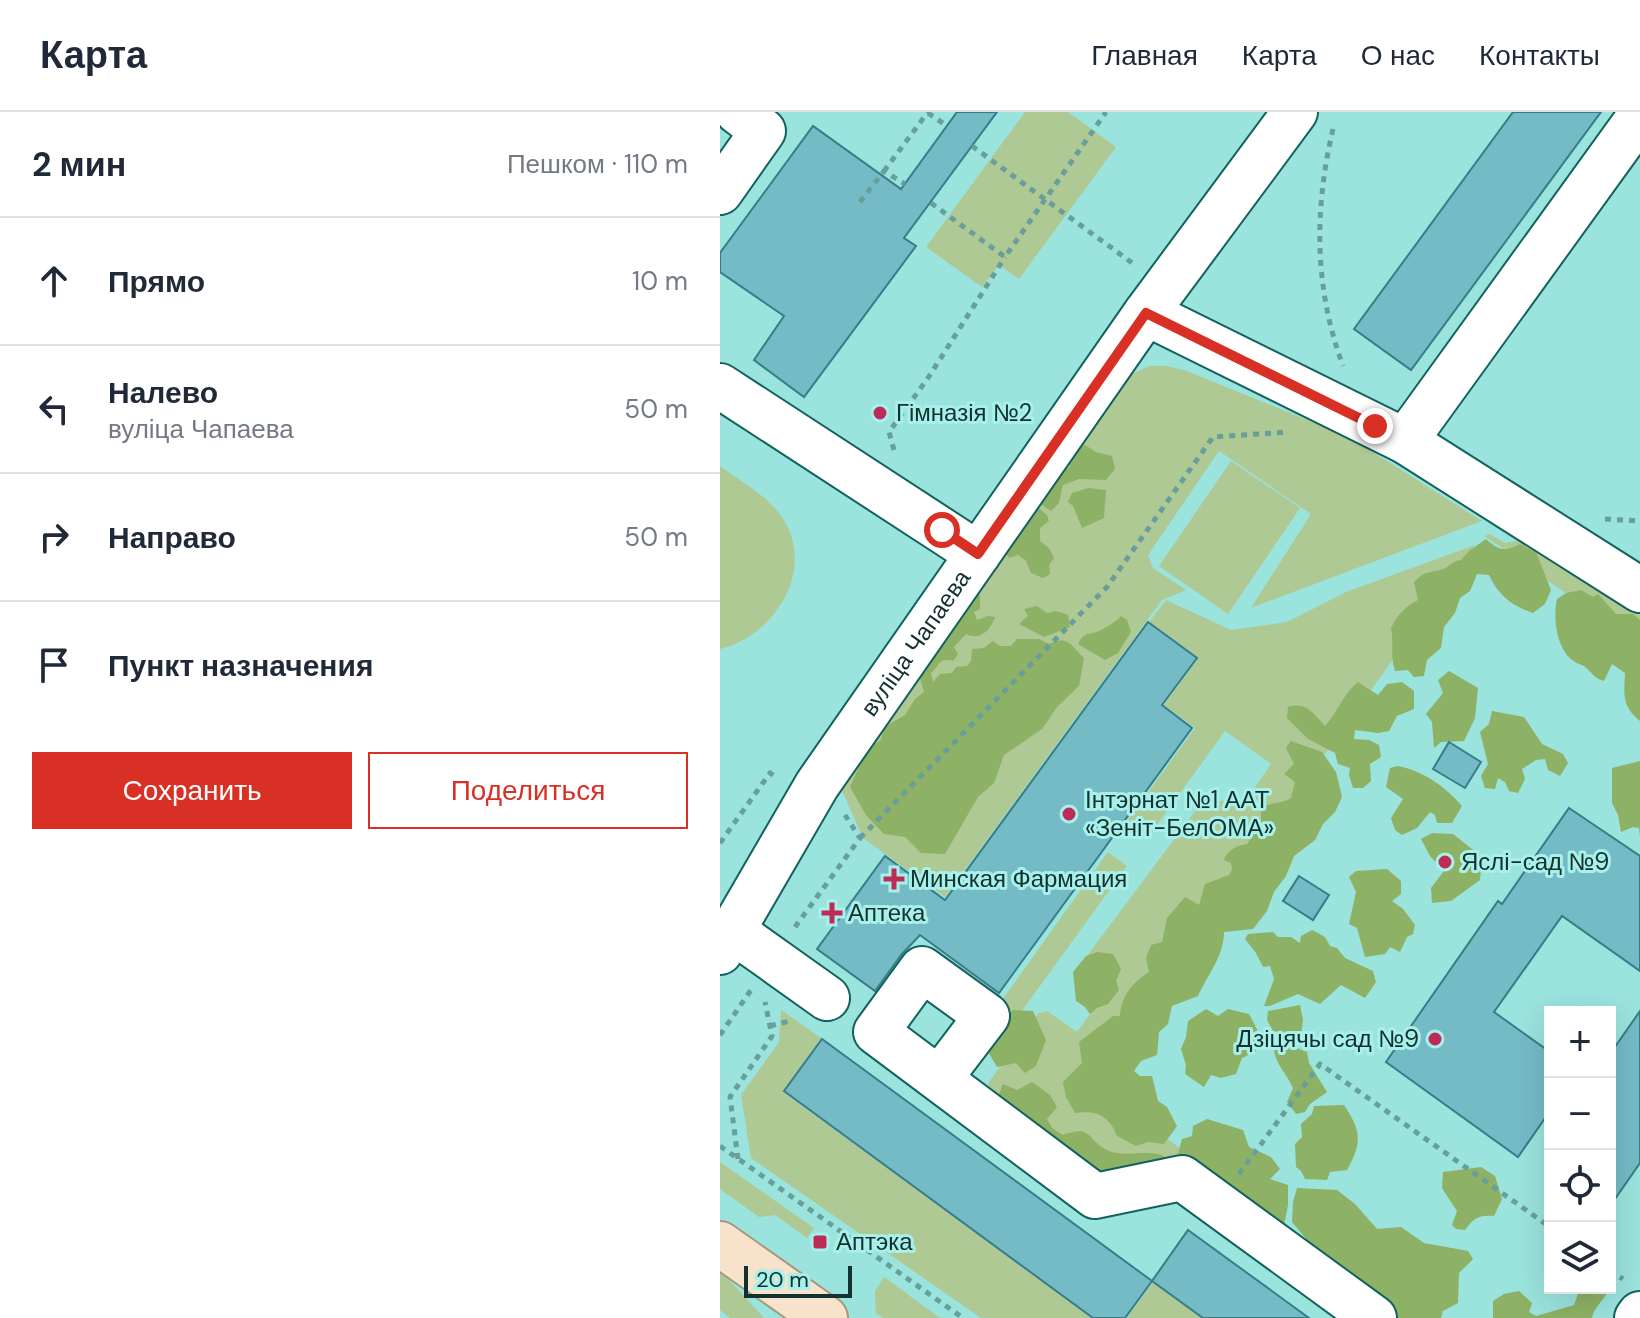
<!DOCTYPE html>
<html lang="ru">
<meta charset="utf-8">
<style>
:root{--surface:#fff;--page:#f2f2f3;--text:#1f2937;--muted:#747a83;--line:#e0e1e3;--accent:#d93025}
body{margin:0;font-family:"DM Sans",sans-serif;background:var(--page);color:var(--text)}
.controls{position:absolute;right:24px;bottom:24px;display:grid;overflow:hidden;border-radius:0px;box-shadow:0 8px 32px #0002}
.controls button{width:72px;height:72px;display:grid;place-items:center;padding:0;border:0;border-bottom:2px solid var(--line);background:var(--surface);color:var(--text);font:40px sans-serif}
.scale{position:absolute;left:24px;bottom:20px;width:108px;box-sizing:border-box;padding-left:8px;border:4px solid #13312f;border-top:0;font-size:22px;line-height:28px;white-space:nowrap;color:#13312f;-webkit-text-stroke:6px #a8f1ea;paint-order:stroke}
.stop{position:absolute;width:24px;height:24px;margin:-18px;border:6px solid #d93025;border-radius:50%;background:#fff}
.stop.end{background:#d93025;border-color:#fff;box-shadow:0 2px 8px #0008}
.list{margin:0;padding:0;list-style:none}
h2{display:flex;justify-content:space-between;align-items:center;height:104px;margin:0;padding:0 32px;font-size:34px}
h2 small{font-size:26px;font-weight:400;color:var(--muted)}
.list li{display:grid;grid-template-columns:52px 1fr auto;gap:24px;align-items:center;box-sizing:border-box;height:128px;padding:0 32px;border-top:2px solid var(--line)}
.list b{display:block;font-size:30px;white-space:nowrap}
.list p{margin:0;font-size:26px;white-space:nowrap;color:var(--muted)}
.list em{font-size:26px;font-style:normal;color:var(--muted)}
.actions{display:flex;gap:16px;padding:24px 32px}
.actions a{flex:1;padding:18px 0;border:2px solid var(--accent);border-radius:0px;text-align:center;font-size:28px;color:var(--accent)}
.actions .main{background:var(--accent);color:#fff}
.icon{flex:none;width:44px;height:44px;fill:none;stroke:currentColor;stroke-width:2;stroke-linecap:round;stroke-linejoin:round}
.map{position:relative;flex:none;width:920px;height:1206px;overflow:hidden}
header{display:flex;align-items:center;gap:48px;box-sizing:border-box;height:112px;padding:0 40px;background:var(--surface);border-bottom:2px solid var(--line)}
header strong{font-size:38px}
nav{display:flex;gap:44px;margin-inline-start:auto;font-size:28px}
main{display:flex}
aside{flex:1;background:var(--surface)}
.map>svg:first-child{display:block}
.green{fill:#afc994}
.forest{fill:#8db165}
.building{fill:#74bbc6;stroke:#367d88;stroke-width:2}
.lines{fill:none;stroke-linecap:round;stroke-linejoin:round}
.minor-casing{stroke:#12625e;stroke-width:48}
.major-casing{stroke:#a4987f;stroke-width:48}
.path{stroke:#679f9a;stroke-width:5;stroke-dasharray:6 6;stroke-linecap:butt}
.minor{stroke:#fff;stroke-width:44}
.major{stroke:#f7e2cc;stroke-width:44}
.route{stroke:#d93025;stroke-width:10}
.poi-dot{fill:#bc2c56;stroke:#a8f1ea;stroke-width:3}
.labels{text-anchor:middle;stroke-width:6;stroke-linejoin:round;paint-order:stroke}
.poi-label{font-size:24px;fill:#13312f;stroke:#a8f1ea;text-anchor:start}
.street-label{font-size:24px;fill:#13312f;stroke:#a8f1ea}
</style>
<header>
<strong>Карта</strong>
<nav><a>Главная</a><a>Карта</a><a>О нас</a><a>Контакты</a></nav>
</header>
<main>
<aside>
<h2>2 мин<small>Пешком · 110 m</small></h2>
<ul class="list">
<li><svg class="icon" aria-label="ahead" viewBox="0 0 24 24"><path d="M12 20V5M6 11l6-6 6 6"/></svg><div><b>Прямо</b></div><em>10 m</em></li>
<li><svg class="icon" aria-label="left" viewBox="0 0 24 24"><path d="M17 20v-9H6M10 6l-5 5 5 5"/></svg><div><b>Налево</b><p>вуліца Чапаева</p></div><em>50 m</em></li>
<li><svg class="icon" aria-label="right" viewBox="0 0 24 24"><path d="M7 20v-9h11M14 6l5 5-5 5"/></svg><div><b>Направо</b></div><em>50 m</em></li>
<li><svg class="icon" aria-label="arrive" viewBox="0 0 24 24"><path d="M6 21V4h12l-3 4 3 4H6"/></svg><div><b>Пункт назначения</b></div></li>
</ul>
<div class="actions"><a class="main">Сохранить</a><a>Поделиться</a></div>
</aside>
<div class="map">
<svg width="920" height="1206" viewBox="0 0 920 1206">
<rect width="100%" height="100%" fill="#9be3dd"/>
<!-- green -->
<g class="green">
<polygon points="305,0 348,0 396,35 299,167 279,153 262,175 206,135"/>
<polygon points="429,254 447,254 467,259 629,325 762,409 531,496 591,402 499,339 428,443 433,456 466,478 442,488 225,785 143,726 119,672 403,271 414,261"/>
<polygon points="511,349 580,396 508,502 439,454"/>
<path d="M0,354C19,368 44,382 59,401C99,453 57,523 0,537Z"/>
<polygon points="769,422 785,431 802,428 920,503 920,534 765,424"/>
<path d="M755,433L370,970L510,1073L385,1068L267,985L269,970L319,901L327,899L357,920L387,879L358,856L479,694C495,687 506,687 522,694L551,652L505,619L429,724L408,708L475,616L444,593L478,546L429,510L446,488L511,518L567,510L626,480Z"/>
<polygon points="388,740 407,754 275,936 257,923"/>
<polygon points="61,898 101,926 63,980 372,1206 261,1206 31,1046 21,983 59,930"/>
<polygon points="0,1050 94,1116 87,1126 55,1103 39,1105 0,1077"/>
<polygon points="0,1158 44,1206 10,1206 0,1198"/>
<polygon points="164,1165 220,1206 163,1206 156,1201 155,1179"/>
<polygon points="433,1170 482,1206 407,1206"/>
</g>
<!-- forest -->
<g class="forest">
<polygon points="365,333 376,340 392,344 395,357 386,368 359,367 343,373 339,391 331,399 319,391 333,363 350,355 343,338"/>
<polygon points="368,376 386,378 384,406 362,416 353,394 348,390 352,381"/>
<polygon points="316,394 327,403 329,409 320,416 320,429 329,436 334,446 329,453 330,462 323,466 311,461 306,449 298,443 289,446 284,437"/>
<path d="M766,427C779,439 785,440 800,432L816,440L831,478L825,492L813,501C792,494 778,483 769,463L757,462L750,479L740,486L735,501L724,515L721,536L707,548L704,564L694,565L688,558L675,559C670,545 674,531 671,516C678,502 685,495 698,488L694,470C707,457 708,462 723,457C731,454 732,449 741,448L749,439Z"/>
<path d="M254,474L260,484V497L254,500L257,508L268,504L275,505C271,518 260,529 246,522L234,535L238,542L233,549C219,545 220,553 211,561L213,570L220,562L232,561L236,555L247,554L251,549L252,537L264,536L273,529L280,534H291L297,527H319L329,532C349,523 350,533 364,546L359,574L337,595L322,617L284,643L274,671L258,685L225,742L201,741L185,725L164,722L146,703L130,675L148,636L161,628L164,615L185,603L195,587L204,580L196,553L220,536L221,513L224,509L236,513L239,508L237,502Z"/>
<path d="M861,478L873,485L878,482L896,502H913L920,508V609C902,594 904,584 905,561L892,552L884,569C873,566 872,560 864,554C860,552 856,551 852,548C836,535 833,505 837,487L846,481Z"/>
<polygon points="317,494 327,501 336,499 348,503 350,515 324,525 299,512 308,504 304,497"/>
<path d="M401,504L407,508L411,520L398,541L385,548L358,532C364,520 368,523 379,519C386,516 397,509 401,504Z"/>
<polygon points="729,559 758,576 755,606 744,629 721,630 714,636 712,610 706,602 723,581 718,568"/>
<path d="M638,570L658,583L667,572L682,570L694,579V597L677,604L669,619L658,621L635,618L634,627L649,628L659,633L661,645L650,652L651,669L643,676H633L629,663L630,656L618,652L615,641L588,627L567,606L568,595C586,589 594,602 605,614C618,600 623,582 638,570Z"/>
<polygon points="772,599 804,605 822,632 843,642 848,651 840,664 828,658 825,647 816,648 802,657 805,667 798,681 789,679 785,670 778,666 775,677 765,676 761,664 768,652 760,620 769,612"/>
<path d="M571,629L602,640L616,660L622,685L615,700L603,712L595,728L574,744L566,764L554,780L547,799L533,817L504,820C504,844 488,862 478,884L452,894L448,912L439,920L437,943L421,949L414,959L420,964H432L438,989L447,995L457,1014L444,1032L428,1030L416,1034L397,1024C389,1003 376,998 355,1001L346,985L343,970L362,951L359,930L393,904H400C401,884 413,870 429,860L426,846L431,833L442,830L447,806L465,785L479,793L485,772L509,763L512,758L511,751L504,748C508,737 516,734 527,732L541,711V697C551,689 560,693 571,686L575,670L564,662L574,652L566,636Z"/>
<polygon points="920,649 920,724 919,716 913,715 901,720 898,703 892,691 892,656"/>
<path d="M678,654C702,658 727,676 742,694L732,711H717L715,703L710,700L697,716L682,723L675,718L671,706L683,687L666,675L670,656Z"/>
<polygon points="712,721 733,722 762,745 760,768 731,789 712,791 711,776 724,759 710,744 701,727"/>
<polygon points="667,757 681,769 681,782 672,789 683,797 695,813 693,822 687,825 680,840 670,835 665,842 645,845 637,816 629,812 636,780 629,765 636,759"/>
<polygon points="592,818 605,825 610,834 617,836 625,846 653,859 656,870 645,886 621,873 600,892 578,882 550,894 544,894 554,867 550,854 543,855 536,841 525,827 528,822 553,820 558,825 571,825 580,831 581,824"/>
<polygon points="377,840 393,842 401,857 396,869 399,878 388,892 377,896 370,902 365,895 356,889 353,860 366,844"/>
<polygon points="580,893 583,908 581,925 575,929 559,930 547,908 548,899"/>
<polygon points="486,897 498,904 508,897 529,902 537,917 536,939 522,946 516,962 501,966 491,963 484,975 465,962 466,953 461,937 466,925 468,909"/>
<polygon points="293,898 313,899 326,928 316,954 305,961 296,951 277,955 267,938 280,910"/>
<path d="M569,933L587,940L589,951L607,980L590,992L585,1000L576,1002L567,990L573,976C567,962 556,953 554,938Z"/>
<path d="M312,970L330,983L337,995L327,1007L332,1016L343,1023C372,1012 366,1027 387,1038C401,1045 425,1039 438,1042C444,1044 450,1048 456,1051L379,1061L283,998L279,982L283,972L297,978Z"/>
<path d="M624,993C641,1019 643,1030 627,1058L610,1060L607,1068L585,1067L581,1059L576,1055L575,1032L582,1025L581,1012L592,1002L594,994Z"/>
<polygon points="487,1007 523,1018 529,1035 551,1045 560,1057 550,1067 568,1073 568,1093 563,1119 464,1055 458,1042 462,1027 472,1024 473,1014"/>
<path d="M761,1055L775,1064L782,1087L774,1104C758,1103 754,1106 745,1118L736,1117L732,1113L737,1099L722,1076L723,1060Z"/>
<polygon points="577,1076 617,1078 635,1092 657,1117 681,1115 704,1131 748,1139 753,1147 739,1161 738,1191 723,1199 721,1206 669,1206 605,1149 572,1110 573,1090"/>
<path d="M860,1176H890C885,1188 874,1194 872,1206H773V1189L784,1182L799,1179L812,1191L809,1200L816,1204L854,1193Z"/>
</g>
<!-- building -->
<g class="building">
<polygon points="237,0 277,0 184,126 196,134 84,285 34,248 64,204 0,160 0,141 93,14 181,77"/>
<polygon points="793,0 881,0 691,258 634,217"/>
<polygon points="428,510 477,546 442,593 472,616 279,881 200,823 182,842 155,879 97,837 165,744 225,788"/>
<polygon points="729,630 761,650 745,676 713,657"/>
<polygon points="849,696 920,744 920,859 842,804 774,900 830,940 830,999 798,1045 666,950 778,789 782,792"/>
<polygon points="579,764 609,783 593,808 563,789"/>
<polygon points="920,899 920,1051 890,1094 890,942"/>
<polygon points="102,927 432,1169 405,1206 373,1206 64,979"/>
<polygon points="468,1118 589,1206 483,1206 432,1169"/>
</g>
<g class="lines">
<defs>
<g id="minor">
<polyline points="0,80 43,19 18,0"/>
<polyline points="426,201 685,329 920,478"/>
<polyline points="0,274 258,442"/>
<polyline points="685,329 920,4"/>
<polyline points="13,819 107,886"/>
<path id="s1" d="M0,840L97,673L426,201L575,0"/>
<polyline points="219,967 267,904 202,857 156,920 375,1084 462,1066 654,1206"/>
<polyline points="917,1206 920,1202"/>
</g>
<polyline id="major" points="0,1132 105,1206"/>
</defs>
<!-- minor casing -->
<use href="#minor" class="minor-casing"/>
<!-- major casing -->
<use href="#major" class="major-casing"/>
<!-- path -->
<g class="path">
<polyline points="208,1 227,14"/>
<path d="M613,17C594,98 594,175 623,254"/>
<polyline points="252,34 415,153"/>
<polyline points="164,59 208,0"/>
<polyline points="140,90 164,59 185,72"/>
<polyline points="211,91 285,145 386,0"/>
<polyline points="174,338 169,320 210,263 285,145"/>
<polyline points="885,407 920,409"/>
<polyline points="140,726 387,475 493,325 569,320"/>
<polyline points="0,731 50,661 57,666"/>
<polyline points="75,815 140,726 125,703"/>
<polyline points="50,914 70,909"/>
<polyline points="0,923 31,878"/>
<polyline points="0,1034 243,1206"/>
<polyline points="18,1047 10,985 52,924 45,890"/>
<polyline points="519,1062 600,952 830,1115"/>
<polyline points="890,1158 903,1167"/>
</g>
<!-- minor -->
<use href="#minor" class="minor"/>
<!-- major -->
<use href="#major" class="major"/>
</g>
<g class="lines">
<!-- route -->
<polyline class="route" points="222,418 258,442 426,201 655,314"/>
</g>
<!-- markers -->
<g class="poi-dot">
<circle cx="160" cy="301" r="8"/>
<circle cx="349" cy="702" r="8"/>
<circle cx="725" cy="750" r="8"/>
<path d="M170 755h8v8h8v8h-8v8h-8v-8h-8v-8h8z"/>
<path d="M108 789h8v8h8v8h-8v8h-8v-8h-8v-8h8z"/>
<circle cx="715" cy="927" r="8"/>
<rect x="92" y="1122" width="16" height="16" rx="4"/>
</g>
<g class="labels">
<!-- poi labels -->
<g class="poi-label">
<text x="176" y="309">Гімназія №2</text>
<text x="365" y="696">Інтэрнат №1 ААТ<tspan x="365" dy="28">«Зеніт-БелОМА»</tspan></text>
<text x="741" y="758">Яслі-сад №9</text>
<text x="190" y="775">Минская Фармация</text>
<text x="128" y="809">Аптека</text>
<text x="699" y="935" text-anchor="end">Дзіцячы сад №9</text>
<text x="116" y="1138">Аптэка</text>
</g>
<!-- street labels -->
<g class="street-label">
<text dy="8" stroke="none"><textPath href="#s1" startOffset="366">вуліца Чапаева</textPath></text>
</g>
</g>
</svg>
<div class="controls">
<button>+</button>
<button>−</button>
<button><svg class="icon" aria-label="locate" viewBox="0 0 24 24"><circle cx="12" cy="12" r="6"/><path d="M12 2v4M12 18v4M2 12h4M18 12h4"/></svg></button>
<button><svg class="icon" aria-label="layers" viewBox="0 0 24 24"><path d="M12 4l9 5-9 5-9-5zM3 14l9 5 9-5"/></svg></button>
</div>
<div class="scale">20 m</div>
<div class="stop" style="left:222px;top:418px"></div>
<div class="stop end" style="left:655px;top:314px"></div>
</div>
</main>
